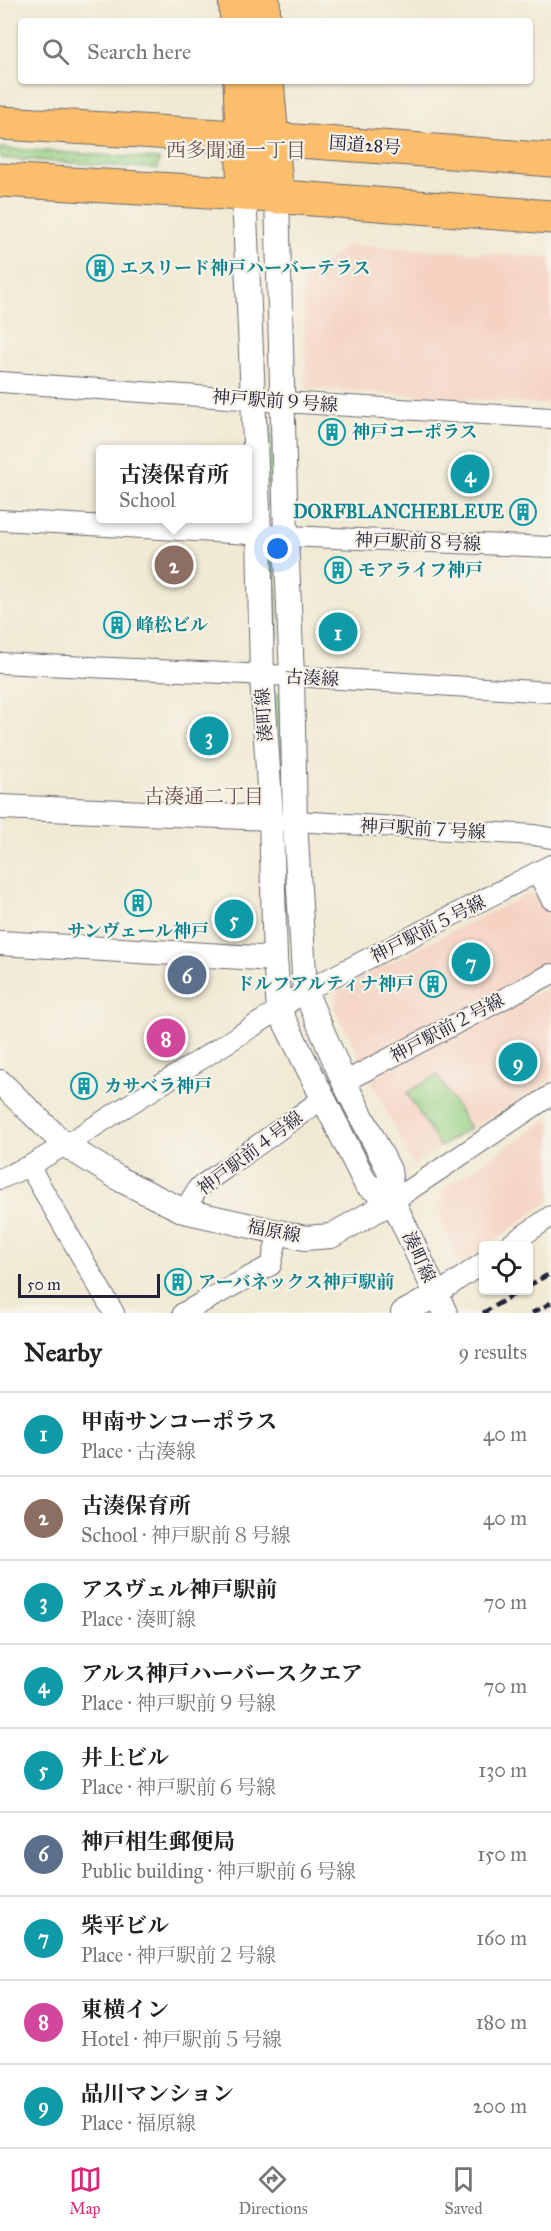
<!DOCTYPE html>
<meta charset="utf-8">
<style>
:root{--surface:#fff;--page:#f2f2f2;--text:#222;--muted:#767676;--line:#e0e0e0;--accent:#db2777}
body{margin:0;font-family:"IM FELL Great Primer","Noto Serif JP",serif;background:var(--page);color:var(--text)}
.controls{position:absolute;right:18px;bottom:18px;display:grid;overflow:hidden;border-radius:6px;box-shadow:0 2px 4px #0004}
.controls button{width:54px;height:54px;display:grid;place-items:center;padding:0;border:0;border-bottom:2px solid var(--line);background:var(--surface);color:var(--text);font:30px sans-serif}
.scale{position:absolute;left:18px;bottom:15px;width:142px;box-sizing:border-box;padding-left:6px;border:3px solid #22223b;border-top:0;font-size:16px;line-height:21px;white-space:nowrap;color:#22223b;-webkit-text-stroke:4px #f7f3e8;paint-order:stroke}
.you{position:absolute;left:278px;top:549px;width:21px;height:21px;margin:-15px;border:4px solid #fff;border-radius:50%;background:#1a73e8;box-shadow:0 0 0 9px #1a73e833}
.badge{display:grid;place-items:center;width:39px;height:39px;border-radius:50%;background:var(--accent);color:#fff;font-size:20px;font-weight:700}
.pin{position:absolute;translate:-50% -50%;border:3px solid #fff;box-shadow:0 2px 6px #0006}
.popup{position:absolute;left:96px;top:445px;width:156px;height:78px;box-sizing:border-box;display:grid;place-content:center;border-radius:6px;background:var(--surface);filter:drop-shadow(0 2px 4px #0005);font-size:20px;white-space:nowrap;color:var(--muted)}
.popup b{font-size:22px;color:var(--text)}
.popup::after{content:'';position:absolute;left:50%;top:100%;margin-left:-12px;border:12px solid transparent;border-top-color:var(--surface)}
.list{margin:0;padding:0;list-style:none}
h2{display:flex;justify-content:space-between;align-items:center;height:78px;margin:0;padding:0 24px;font-size:26px}
h2 small{font-size:20px;font-weight:400;color:var(--muted)}
.list li{display:grid;grid-template-columns:39px 1fr auto;gap:18px;align-items:center;box-sizing:border-box;height:84px;padding:0 24px;border-top:2px solid var(--line)}
.list b{display:block;font-size:22px;white-space:nowrap}
.list p{margin:0;font-size:20px;white-space:nowrap;color:var(--muted)}
.list em{font-size:20px;font-style:normal;color:var(--muted)}
.icon{flex:none;width:33px;height:33px;fill:none;stroke:currentColor;stroke-width:2;stroke-linecap:round;stroke-linejoin:round}
.map{position:relative;flex:none;width:551px;height:1313px;overflow:hidden}
.search{position:absolute;background:var(--surface);box-shadow:0 2px 4px #0004;left:18px;right:18px;top:18px;height:66px;display:flex;align-items:center;gap:15px;box-sizing:border-box;padding:0 21px;border-radius:6px;color:var(--muted);font-size:22px}
.sheet{height:834px;background:var(--surface)}
nav{display:flex;justify-content:space-around;align-items:center;box-sizing:border-box;height:84px;border-top:2px solid var(--line);background:var(--surface);font-size:16px;color:var(--muted)}
nav a{display:grid;justify-items:center;gap:3px}
nav .on{color:var(--accent)}
.map>svg:first-child{display:block}
.built{fill:#f5d2c2}
.grass{fill:url(#grass-dots);stroke:#5c7a60;stroke-width:1.5}
.green{fill:#96d185;stroke:#5c7a60;stroke-width:1.5}
.lines{fill:none;stroke-linecap:round;stroke-linejoin:round}
.minor-casing{stroke:#6a6871;stroke-width:22}
.tertiary-casing{stroke:#6a6871;stroke-width:26}
.trunk-casing{stroke:#6a6871;stroke-width:35}
.minor{stroke:#fff;stroke-width:20}
.tertiary{stroke:#fff;stroke-width:24}
.trunk{stroke:#fabe6d;stroke-width:33}
.rail{stroke:#22223b;stroke-width:4.5;stroke-dasharray:9 4.5;stroke-linecap:butt}
.labels{text-anchor:middle;stroke-width:4.5;stroke-linejoin:round;paint-order:stroke}
.street-label{font-size:18px;fill:#22223b;stroke:#f7f3e8}
.culture-label{font-size:18px;font-weight:bold;fill:#0d838f;stroke:#f7f3e8;text-anchor:start}
.neighbourhood-label{font-size:20px;fill:#69504f;stroke:#f7f3e8}
</style>
<div class="map">
<svg width="551" height="1313" viewBox="0 0 551 1313">
<defs>
<pattern id="grass-dots" width="8" height="8" patternUnits="userSpaceOnUse" patternTransform="scale(1.5)"><rect width="8" height="8" fill="#96d185"/><path d="M2 2h.1M6 6h.1" fill="none" stroke="#81b374" stroke-width="1.8" stroke-linecap="round"/></pattern>
</defs>
<rect width="100%" height="100%" fill="#f7f3e8"/>
<filter id="ink" filterUnits="userSpaceOnUse"><feTurbulence type="fractalNoise" baseFrequency=".0167" numOctaves="2"/><feDisplacementMap in="SourceGraphic" scale="12" xChannelSelector="R" yChannelSelector="G"/><feConvolveMatrix kernelMatrix="1 2 1 2 8 2 1 2 1" color-interpolation-filters="sRGB"/></filter>
<filter id="wash" filterUnits="userSpaceOnUse"><feTurbulence type="fractalNoise" baseFrequency=".008" numOctaves="4" result="noise"/><feDisplacementMap in="SourceGraphic" scale="24" xChannelSelector="R" yChannelSelector="G"/><feGaussianBlur stdDeviation="1.35" result="paint"/><feColorMatrix in="noise" values="0 0 0 0 0 0 0 0 0 0 0 0 0 0 0 0 0 1.4 0 .05"/><feComposite in="paint" operator="in"/></filter>
<g filter="url(#wash)">
<rect width="100%" height="100%" fill="#f0ead4"/>
<!-- built -->
<g class="built">
<polygon points="347,245 551,257 551,397 544,404 306,388 303,281"/>
<polygon points="529,893 538,896 551,920 551,965 363,1063 334,1007 337,989"/>
<polygon points="551,986 551,1080 413,1165 370,1078"/>
<polygon points="551,1117 551,1200 488,1245 484,1246 483,1249 461,1265 441,1223 442,1190"/>
</g>
<!-- grass -->
<g class="grass">
<polygon points="0,148 159,159 158,169 0,158"/>
<polygon points="269,424 272,426 275,504 272,508 268,505 266,427"/>
<polygon points="272,555 275,558 278,636 275,640 272,637 269,559"/>
<polygon points="277,693 280,696 288,909 284,914 274,697"/>
<polygon points="327,1077 332,1078 377,1171 371,1174 325,1082"/>
</g>
<!-- green -->
<polygon class="green" points="437,1075 470,1128 440,1147 407,1093"/>
</g>
<g filter="url(#ink)">
<g class="lines">
<defs>
<g id="minor">
<polyline points="0,382 283,402 551,418"/>
<polyline points="0,520 286,536 551,547"/>
<polyline points="0,663 292,676 551,692"/>
<polyline points="295,821 534,835 551,838"/>
<polyline points="538,873 551,899"/>
<polyline points="344,1082 551,974"/>
<polyline points="29,1166 114,1313"/>
<polyline points="0,1179 29,1166 65,1145 279,1010 305,991 551,865"/>
<polyline points="393,1201 551,1095"/>
<polyline points="184,1211 198,1188 322,1099"/>
<polyline points="508,1246 551,1216"/>
<polyline points="436,1295 484,1262"/>
<polyline points="183,1313 271,1265 278,1234"/>
</g>
<g id="tertiary">
<polyline points="244,194 259,533 262,676 271,818 275,959 279,1010 366,1184 393,1201"/>
<polyline points="277,197 286,536 292,676 295,821 305,991 344,1082 389,1170 393,1201 445,1313"/>
<polyline points="0,807 271,818"/>
<polyline points="0,943 275,959"/>
<polyline points="0,1082 65,1145 123,1181 184,1211 305,1238 331,1236 393,1201"/>
<polyline points="403,1313 436,1295"/>
</g>
<g id="trunk">
<polyline points="235,0 237,21"/>
<polyline points="263,0 264,21"/>
<polyline points="240,81 244,194"/>
<polyline points="267,81 277,197"/>
<path d="M0,123C184,133 368,145 551,160"/>
<polyline points="0,180 244,194 551,217"/>
</g>
</defs>
<!-- minor casing -->
<use href="#minor" class="minor-casing"/>
<!-- tertiary casing -->
<use href="#tertiary" class="tertiary-casing"/>
<!-- trunk casing -->
<use href="#trunk" class="trunk-casing"/>
<!-- minor -->
<use href="#minor" class="minor"/>
<!-- tertiary -->
<use href="#tertiary" class="tertiary"/>
<!-- trunk -->
<use href="#trunk" class="trunk"/>
<!-- rail -->
<g class="rail">
<polyline points="528,1286 551,1273"/>
<polyline points="483,1313 521,1290"/>
<polyline points="532,1313 551,1303"/>
</g>
</g>
</g>
<!-- icons -->
<defs>
<symbol id="building-ring" viewBox="-11 -11 22 22"><circle r="9.5" fill="#f7f3e8" stroke="#0f9aa8" stroke-width="1.5"/><path d="M-4-6H4V6H1V3H-1V6H-4ZM-2.5-4.3h1.7v1.8h-1.7ZM.8-4.3h1.7v1.8H.8ZM-2.5-1h1.7V.8h-1.7ZM.8-1h1.7V.8H.8Z" fill="#0f9aa8"/></symbol>
</defs>
<g fill-rule="evenodd">
<use href="#building-ring" x="85" y="253" width="30" height="30"/>
<use href="#building-ring" x="317" y="417" width="30" height="30"/>
<use href="#building-ring" x="508" y="497" width="30" height="30"/>
<use href="#building-ring" x="323" y="555" width="30" height="30"/>
<use href="#building-ring" x="102" y="610" width="30" height="30"/>
<use href="#building-ring" x="123" y="888" width="30" height="30"/>
<use href="#building-ring" x="418" y="969" width="30" height="30"/>
<use href="#building-ring" x="69" y="1071" width="30" height="30"/>
<use href="#building-ring" x="163" y="1267" width="30" height="30"/>
</g>
<g class="labels">
<!-- street labels -->
<g class="street-label">
<text transform="translate(365 145) rotate(4)" y="6">国道28号</text>
<text transform="translate(275 401) rotate(4)" y="6">神戸駅前９号線</text>
<text transform="translate(418 542) rotate(2)" y="6">神戸駅前８号線</text>
<text transform="translate(312 678) rotate(3)" y="6">古湊線</text>
<text transform="translate(264 715) rotate(-94)" y="6">湊町線</text>
<text transform="translate(423 829) rotate(3)" y="6">神戸駅前７号線</text>
<text transform="translate(428 929) rotate(-27)" y="6">神戸駅前５号線</text>
<text transform="translate(447 1028) rotate(-28)" y="6">神戸駅前２号線</text>
<text transform="translate(250 1153) rotate(-37)" y="6">神戸駅前４号線</text>
<text transform="translate(274 1231) rotate(11)" y="6">福原線</text>
<text transform="translate(419 1257) rotate(65)" y="6">湊町線</text>
</g>
<!-- culture labels -->
<g class="culture-label">
<text x="120" y="274">エスリード神戸ハーバーテラス</text>
<text x="352" y="438">神戸コーポラス</text>
<text x="504" y="518" text-anchor="end">DORFBLANCHEBLEUE</text>
<text x="358" y="576">モアライフ神戸</text>
<text x="136" y="631">峰松ビル</text>
<text x="138" y="937" text-anchor="middle">サンヴェール神戸</text>
<text x="414" y="990" text-anchor="end">ドルフアルティナ神戸</text>
<text x="104" y="1092">カサベラ神戸</text>
<text x="198" y="1288">アーバネックス神戸駅前</text>
</g>
<!-- neighbourhood labels -->
<g class="neighbourhood-label">
<text x="236" y="157">西多聞通一丁目</text>
<text x="204" y="803">古湊通二丁目</text>
</g>
</g>
</svg>
<div class="controls">
<button><svg class="icon" aria-label="locate" viewBox="0 0 24 24"><circle cx="12" cy="12" r="6"/><path d="M12 2v4M12 18v4M2 12h4M18 12h4"/></svg></button>
</div>
<div class="scale">50 m</div>
<div class="you"></div>
<div class="pin badge" style="left:338px;top:632px;background:#0f9aa8">1</div>
<div class="pin badge" style="left:174px;top:565px;background:#8d6e63">2</div>
<div class="popup"><b>古湊保育所</b>School</div>
<div class="pin badge" style="left:209px;top:736px;background:#0f9aa8">3</div>
<div class="pin badge" style="left:470px;top:474px;background:#0f9aa8">4</div>
<div class="pin badge" style="left:234px;top:919px;background:#0f9aa8">5</div>
<div class="pin badge" style="left:187px;top:975px;background:#5c6f8a">6</div>
<div class="pin badge" style="left:471px;top:962px;background:#0f9aa8">7</div>
<div class="pin badge" style="left:166px;top:1038px;background:#d1479c">8</div>
<div class="pin badge" style="left:518px;top:1062px;background:#0f9aa8">9</div>
<div class="search"><svg class="icon" aria-label="search" viewBox="0 0 24 24"><circle cx="10" cy="10" r="6"/><path d="M15 15l6 6"/></svg>Search here</div>
</div>
<section class="sheet">
<h2>Nearby<small>9 results</small></h2>
<ul class="list">
<li><span class="badge" style="background:#0f9aa8">1</span><div><b>甲南サンコーポラス</b><p>Place · 古湊線</p></div><em>40 m</em></li>
<li><span class="badge" style="background:#8d6e63">2</span><div><b>古湊保育所</b><p>School · 神戸駅前８号線</p></div><em>40 m</em></li>
<li><span class="badge" style="background:#0f9aa8">3</span><div><b>アスヴェル神戸駅前</b><p>Place · 湊町線</p></div><em>70 m</em></li>
<li><span class="badge" style="background:#0f9aa8">4</span><div><b>アルス神戸ハーバースクエア</b><p>Place · 神戸駅前９号線</p></div><em>70 m</em></li>
<li><span class="badge" style="background:#0f9aa8">5</span><div><b>井上ビル</b><p>Place · 神戸駅前６号線</p></div><em>130 m</em></li>
<li><span class="badge" style="background:#5c6f8a">6</span><div><b>神戸相生郵便局</b><p>Public building · 神戸駅前６号線</p></div><em>150 m</em></li>
<li><span class="badge" style="background:#0f9aa8">7</span><div><b>柴平ビル</b><p>Place · 神戸駅前２号線</p></div><em>160 m</em></li>
<li><span class="badge" style="background:#d1479c">8</span><div><b>東横イン</b><p>Hotel · 神戸駅前５号線</p></div><em>180 m</em></li>
<li><span class="badge" style="background:#0f9aa8">9</span><div><b>品川マンション</b><p>Place · 福原線</p></div><em>200 m</em></li>
</ul>
</section>
<nav>
<a class="on"><svg class="icon" aria-label="map" viewBox="0 0 24 24"><path d="M3 6l6-2 6 2 6-2v14l-6 2-6-2-6 2zM9 4v14M15 6v14"/></svg>Map</a>
<a><svg class="icon" aria-label="directions" viewBox="0 0 24 24"><path d="M12 3l9 9-9 9-9-9zM9 14v-3h6M13 9l2 2-2 2"/></svg>Directions</a>
<a><svg class="icon" aria-label="saved" viewBox="0 0 24 24"><path d="M7 4h10v16l-5-4-5 4z"/></svg>Saved</a>
</nav>
